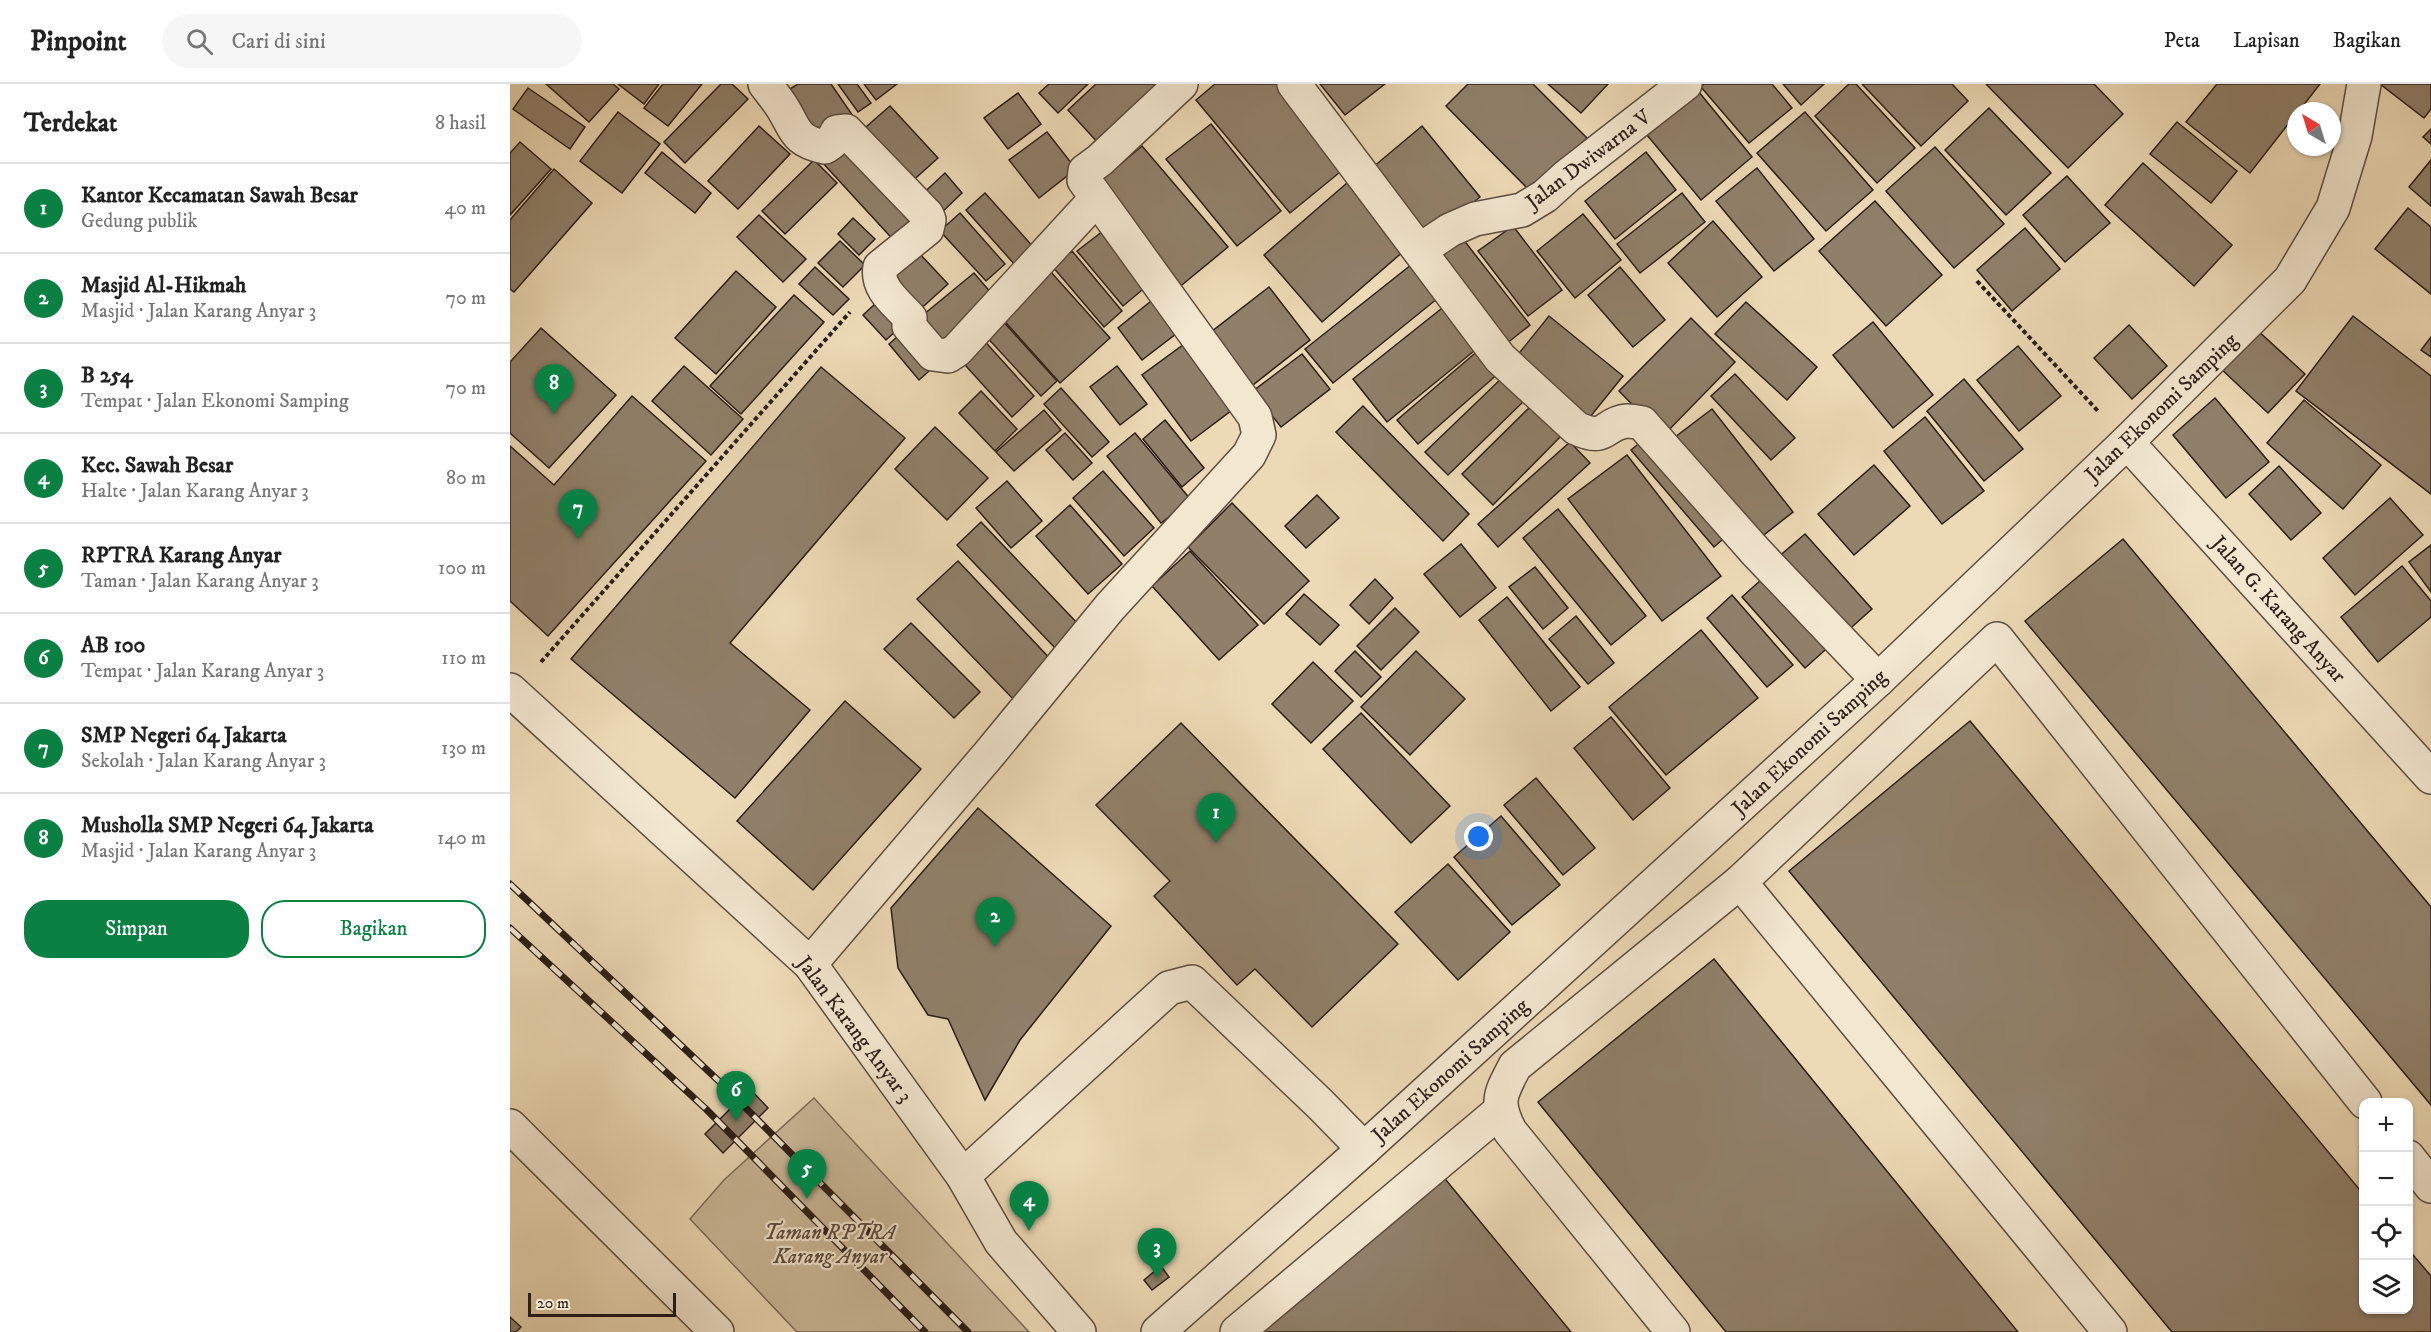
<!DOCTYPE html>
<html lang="id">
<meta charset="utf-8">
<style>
:root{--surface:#fff;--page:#f6f6f6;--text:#222;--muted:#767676;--line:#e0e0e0;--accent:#0b8043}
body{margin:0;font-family:"IM FELL DW Pica",serif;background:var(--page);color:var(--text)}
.controls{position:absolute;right:18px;bottom:18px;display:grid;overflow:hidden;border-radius:12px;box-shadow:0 2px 4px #0004}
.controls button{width:54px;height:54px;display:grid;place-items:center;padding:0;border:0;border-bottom:2px solid var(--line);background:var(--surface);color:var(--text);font:30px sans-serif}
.compass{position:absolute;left:1777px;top:18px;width:54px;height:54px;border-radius:50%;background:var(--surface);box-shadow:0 2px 4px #0004;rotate:322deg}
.scale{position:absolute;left:18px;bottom:15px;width:148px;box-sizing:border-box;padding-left:6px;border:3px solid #2d1e18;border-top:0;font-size:16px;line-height:21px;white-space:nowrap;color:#2d1e18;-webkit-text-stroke:4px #f3e7d0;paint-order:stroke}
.you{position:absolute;left:969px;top:753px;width:21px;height:21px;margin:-15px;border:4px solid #fff;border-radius:50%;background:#1a73e8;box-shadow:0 0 0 9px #1a73e833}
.badge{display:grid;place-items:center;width:39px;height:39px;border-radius:50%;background:var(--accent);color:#fff;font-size:20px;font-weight:700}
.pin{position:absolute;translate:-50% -50px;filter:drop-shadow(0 2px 3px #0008)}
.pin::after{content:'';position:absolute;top:32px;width:21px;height:18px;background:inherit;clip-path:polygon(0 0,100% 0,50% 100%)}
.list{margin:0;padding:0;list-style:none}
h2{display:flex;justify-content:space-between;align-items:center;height:78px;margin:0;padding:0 24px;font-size:26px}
h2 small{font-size:20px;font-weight:400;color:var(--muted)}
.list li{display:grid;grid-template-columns:39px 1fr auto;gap:18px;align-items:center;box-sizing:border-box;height:90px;padding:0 24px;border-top:2px solid var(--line)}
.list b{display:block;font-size:22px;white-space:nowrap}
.list p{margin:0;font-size:20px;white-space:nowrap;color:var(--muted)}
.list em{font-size:20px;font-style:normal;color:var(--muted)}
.actions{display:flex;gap:12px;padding:18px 24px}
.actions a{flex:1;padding:14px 0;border:2px solid var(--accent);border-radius:24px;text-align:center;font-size:21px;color:var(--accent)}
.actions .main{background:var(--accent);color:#fff}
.icon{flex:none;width:33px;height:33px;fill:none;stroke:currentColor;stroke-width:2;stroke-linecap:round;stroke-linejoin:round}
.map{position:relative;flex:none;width:1921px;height:1248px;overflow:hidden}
header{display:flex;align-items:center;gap:36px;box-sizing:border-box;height:84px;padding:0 30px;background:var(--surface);border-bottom:2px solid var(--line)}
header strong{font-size:28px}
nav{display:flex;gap:33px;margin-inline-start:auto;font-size:21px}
.search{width:420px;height:54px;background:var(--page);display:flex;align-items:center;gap:15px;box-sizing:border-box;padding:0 21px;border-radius:33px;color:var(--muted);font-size:22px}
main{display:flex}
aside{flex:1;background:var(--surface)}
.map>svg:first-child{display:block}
.green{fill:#ccba9b;stroke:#7c6c5a;stroke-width:1.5}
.building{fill:#90806a;stroke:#2d1e18;stroke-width:1.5}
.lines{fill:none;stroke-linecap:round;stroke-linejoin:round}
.minor-casing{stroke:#5d4d40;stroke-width:36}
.path{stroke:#2d1e18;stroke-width:4;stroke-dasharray:4.5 3;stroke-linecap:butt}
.minor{stroke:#f3e7d0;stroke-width:33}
.rail-casing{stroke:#2d1e18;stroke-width:7}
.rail{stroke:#f3e7d0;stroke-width:4.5;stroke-dasharray:14;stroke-linecap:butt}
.labels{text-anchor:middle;stroke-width:4.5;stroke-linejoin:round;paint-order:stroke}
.street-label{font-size:21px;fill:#2d1e18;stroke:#f3e7d0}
.park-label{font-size:21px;font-style:italic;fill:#5d4d3f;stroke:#f3e7d0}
</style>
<header>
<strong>Pinpoint</strong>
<div class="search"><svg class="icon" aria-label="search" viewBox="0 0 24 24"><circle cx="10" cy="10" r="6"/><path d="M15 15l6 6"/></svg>Cari di sini</div>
<nav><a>Peta</a><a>Lapisan</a><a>Bagikan</a></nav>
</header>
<main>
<aside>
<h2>Terdekat<small>8 hasil</small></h2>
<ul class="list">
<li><span class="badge">1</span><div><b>Kantor Kecamatan Sawah Besar</b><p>Gedung publik</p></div><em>40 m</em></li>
<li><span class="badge">2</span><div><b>Masjid Al-Hikmah</b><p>Masjid · Jalan Karang Anyar 3</p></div><em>70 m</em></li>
<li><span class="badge">3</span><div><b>B 254</b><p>Tempat · Jalan Ekonomi Samping</p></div><em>70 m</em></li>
<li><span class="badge">4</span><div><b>Kec. Sawah Besar</b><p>Halte · Jalan Karang Anyar 3</p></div><em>80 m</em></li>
<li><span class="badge">5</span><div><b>RPTRA Karang Anyar</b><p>Taman · Jalan Karang Anyar 3</p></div><em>100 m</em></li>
<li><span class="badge">6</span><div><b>AB 100</b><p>Tempat · Jalan Karang Anyar 3</p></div><em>110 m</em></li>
<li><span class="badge">7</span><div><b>SMP Negeri 64 Jakarta</b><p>Sekolah · Jalan Karang Anyar 3</p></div><em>130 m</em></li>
<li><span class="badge">8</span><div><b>Musholla SMP Negeri 64 Jakarta</b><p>Masjid · Jalan Karang Anyar 3</p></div><em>140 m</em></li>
</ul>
<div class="actions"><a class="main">Simpan</a><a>Bagikan</a></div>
</aside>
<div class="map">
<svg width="1921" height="1248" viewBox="0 0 1921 1248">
<rect width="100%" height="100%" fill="#ecdab6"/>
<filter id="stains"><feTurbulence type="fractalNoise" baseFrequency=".00333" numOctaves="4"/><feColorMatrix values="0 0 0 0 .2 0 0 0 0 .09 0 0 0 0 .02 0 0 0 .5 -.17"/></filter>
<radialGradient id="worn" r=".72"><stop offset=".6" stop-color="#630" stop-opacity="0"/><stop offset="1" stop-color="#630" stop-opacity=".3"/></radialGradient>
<!-- green -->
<polygon class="green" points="304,1014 332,1045 519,1248 287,1248 180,1135 214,1096"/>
<!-- building -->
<g class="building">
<polygon points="36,0 103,0 109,5 79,38"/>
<polygon points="108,0 149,0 134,20"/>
<polygon points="153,0 192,0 158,42 134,24"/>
<polygon points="211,0 222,0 238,15 175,79 154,58"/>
<polygon points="288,0 321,0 343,32 308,57 275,8"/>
<polygon points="328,0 347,0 361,19 348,28"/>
<polygon points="354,0 387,0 366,16"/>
<polygon points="539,0 578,0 548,29 529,9"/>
<polygon points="586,0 657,0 590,61 558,26"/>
<polygon points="705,0 766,0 835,84 780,129 686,16"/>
<polygon points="810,0 875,0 835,31"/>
<polygon points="958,0 1023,0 1077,54 1021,108 936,22"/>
<polygon points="1038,0 1098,0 1071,29"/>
<polygon points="1194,0 1262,0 1282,24 1239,59 1191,3"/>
<polygon points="1273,0 1314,0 1291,21"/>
<polygon points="1339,0 1346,0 1405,64 1367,99 1305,32"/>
<polygon points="1352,0 1442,0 1458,17 1411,62"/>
<polygon points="1476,0 1584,0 1613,30 1558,84"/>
<polygon points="1707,0 1810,0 1789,27 1786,27 1786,30 1740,89 1676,38"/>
<polygon points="1870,0 1921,0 1921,25 1914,34"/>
<polygon points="1184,2 1242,73 1191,116 1132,45"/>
<polygon points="18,4 75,43 60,65 3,25"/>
<polygon points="508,9 531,40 498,65 474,34"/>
<polygon points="380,22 428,74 398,101 349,49"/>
<polygon points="1479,24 1541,89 1496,131 1435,66"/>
<polygon points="108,28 150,60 112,109 70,77"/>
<polygon points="1295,28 1363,106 1316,147 1247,69"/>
<polygon points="1667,38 1727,87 1701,119 1640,70"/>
<polygon points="701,40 771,127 727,162 656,75"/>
<polygon points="249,42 280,70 228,125 198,97"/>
<polygon points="912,42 970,113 914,160 856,89"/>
<polygon points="1921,45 1921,60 1913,53"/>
<polygon points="537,48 566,85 529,114 499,76"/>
<polygon points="337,54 415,139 389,162 311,77"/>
<polygon points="10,58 41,85 0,131 0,69"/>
<polygon points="632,62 718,163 667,205 582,104"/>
<polygon points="1425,63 1494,140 1444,184 1376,107"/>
<polygon points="152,68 201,109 185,129 135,89"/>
<polygon points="1136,68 1166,106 1105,155 1075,117"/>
<polygon points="304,76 327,99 275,150 252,127"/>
<polygon points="1921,76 1921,122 1899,103"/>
<polygon points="1633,79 1722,161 1684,202 1595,121"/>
<polygon points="1247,84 1304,155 1264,187 1206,117"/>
<polygon points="44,85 82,119 4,208 0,205 0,136"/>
<polygon points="435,89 452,109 426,134 407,115"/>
<polygon points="1557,92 1600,139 1555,178 1513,131"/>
<polygon points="837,99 895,166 812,238 754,171"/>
<polygon points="475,109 525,165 506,182 456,126"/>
<polygon points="1172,109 1195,138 1130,189 1107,160"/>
<polygon points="1365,117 1432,191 1376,242 1309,167"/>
<polygon points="1898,124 1921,143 1921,210 1865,165"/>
<polygon points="450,129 495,180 476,197 430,147"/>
<polygon points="1073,130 1111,176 1065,214 1027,167"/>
<polygon points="249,131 296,175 273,198 227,153"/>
<polygon points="343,134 365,155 349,171 328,150"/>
<polygon points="1203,137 1252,193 1207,233 1158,179"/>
<polygon points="1003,142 1052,206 1018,232 968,167"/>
<polygon points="1515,144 1550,185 1502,227 1467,186"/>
<polygon points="593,147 638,201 613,222 567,167"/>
<polygon points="949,150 1020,241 996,260 925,169"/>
<polygon points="330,157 355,181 333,203 308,179"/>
<polygon points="562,167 612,227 594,243 543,183"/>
<polygon points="408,168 438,200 404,231 374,199"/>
<polygon points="906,177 933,210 823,299 795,265"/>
<polygon points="305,183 339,215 323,231 289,200"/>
<polygon points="1110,183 1155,236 1123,263 1078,211"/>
<polygon points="226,187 266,223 206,290 165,254"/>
<polygon points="540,187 600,254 550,299 490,232"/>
<polygon points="464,189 488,217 427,269 402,240"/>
<polygon points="759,203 800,256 734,308 692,255"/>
<polygon points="376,210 399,235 376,256 353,231"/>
<polygon points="284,211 314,238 231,330 200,302"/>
<polygon points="646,213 671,246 632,276 608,244"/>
<polygon points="941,217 975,258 877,338 843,295"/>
<polygon points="1236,218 1307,283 1277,316 1205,250"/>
<polygon points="1039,232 1113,292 1076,338 1002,278"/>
<polygon points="1843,232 1921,292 1921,410 1786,307"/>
<polygon points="490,234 547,297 531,312 473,249"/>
<polygon points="1181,234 1225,278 1153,352 1109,307"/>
<polygon points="1363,238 1423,311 1383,344 1323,271"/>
<polygon points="1619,241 1657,282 1622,315 1584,274"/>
<polygon points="31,244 106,311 39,384 0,349 0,278"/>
<polygon points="397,244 427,280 409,296 379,260"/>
<polygon points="1745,244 1795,290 1758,329 1708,282"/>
<polygon points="470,252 524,312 502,333 447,272"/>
<polygon points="1921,253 1921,273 1911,266"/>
<polygon points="681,255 730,320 681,357 632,291"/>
<polygon points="1508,262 1551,312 1509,347 1467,296"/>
<polygon points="970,265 990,288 908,360 887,336"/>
<polygon points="792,270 820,305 771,343 743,307"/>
<polygon points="174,282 233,335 201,371 142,317"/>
<polygon points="607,282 637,320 610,341 580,303"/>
<polygon points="311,283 395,354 220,559 300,626 225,714 61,575"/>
<polygon points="1225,290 1285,354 1261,376 1201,312"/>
<polygon points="994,292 1016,315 938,391 915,368"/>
<polygon points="1454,295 1513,365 1474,397 1417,327"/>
<polygon points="551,304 599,358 582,373 534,320"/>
<polygon points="471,307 507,345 485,367 449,329"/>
<polygon points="122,312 196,377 38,552 0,517 0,362 44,401"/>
<polygon points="1705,314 1759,378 1716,414 1663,351"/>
<polygon points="1794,316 1871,381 1833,425 1757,359"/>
<polygon points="1023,320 1053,350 983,421 952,390"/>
<polygon points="853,322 959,430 933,457 826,348"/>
<polygon points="1202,325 1283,428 1241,461 1160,357"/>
<polygon points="534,326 551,346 504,387 486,368"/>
<polygon points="1415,333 1474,407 1432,440 1374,367"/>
<polygon points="655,336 694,384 672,403 633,355"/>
<polygon points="425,343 478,394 437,436 385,385"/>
<polygon points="555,349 582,379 563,396 536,366"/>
<polygon points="625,349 681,416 651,439 597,372"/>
<polygon points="1139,351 1221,448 1204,463 1121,366"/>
<polygon points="1060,358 1080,379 988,463 968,440"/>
<polygon points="1117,371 1211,492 1152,537 1058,415"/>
<polygon points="1364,381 1400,422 1344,471 1308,430"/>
<polygon points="1769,382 1811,429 1781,456 1739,410"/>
<polygon points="593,387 644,444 614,472 563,414"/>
<polygon points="497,397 532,437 501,464 466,424"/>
<polygon points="807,411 829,434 796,464 775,442"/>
<polygon points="1880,414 1913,451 1845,511 1813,474"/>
<polygon points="722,419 799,497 754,540 678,463"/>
<polygon points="560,421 612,480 578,510 526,452"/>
<polygon points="1048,425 1136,532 1101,561 1013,454"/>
<polygon points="471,438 569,541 545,564 447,461"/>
<polygon points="1295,450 1362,525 1334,550 1267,474"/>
<polygon points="1613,455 1921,823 1921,1021 1515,537"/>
<polygon points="951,460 986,504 950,533 914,490"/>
<polygon points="1921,461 1921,508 1899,478"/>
<polygon points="680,467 748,541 709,576 642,502"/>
<polygon points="448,477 546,581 507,619 407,515"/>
<polygon points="1892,482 1921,517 1921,533 1868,578 1831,533"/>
<polygon points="1025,483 1058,524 1033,545 999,503"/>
<polygon points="1261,487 1324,558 1295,584 1232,513"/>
<polygon points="865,495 883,514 859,540 840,521"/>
<polygon points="794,510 829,541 810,561 776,530"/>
<polygon points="1222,511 1283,581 1257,603 1197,534"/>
<polygon points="997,513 1070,603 1041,627 969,536"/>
<polygon points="885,524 909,548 871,586 847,562"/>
<polygon points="1066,532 1104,579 1078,600 1039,555"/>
<polygon points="401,539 470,608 444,634 374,565"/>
<polygon points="1191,546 1248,614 1156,691 1099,623"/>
<polygon points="845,567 871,593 851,613 825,587"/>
<polygon points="906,567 955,615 900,671 851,623"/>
<polygon points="803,578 843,617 801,659 762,620"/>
<polygon points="335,617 411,685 303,806 227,737"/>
<polygon points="851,629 940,722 901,759 813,665"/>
<polygon points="1101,633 1160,704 1123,736 1064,664"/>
<polygon points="1460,637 1854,1111 1854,1226 1898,1226 1898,1165 1921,1192 1921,1248 1662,1248 1279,787"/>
<polygon points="671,639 888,860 802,943 745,885 727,901 644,812 660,797 586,721"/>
<polygon points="1026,694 1085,764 1053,791 994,721"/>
<polygon points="468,724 601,842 510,956 475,1016 438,935 418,931 388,884 381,824"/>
<polygon points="991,732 1050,801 1002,841 944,773"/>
<polygon points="938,780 1000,848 948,896 885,828"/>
<polygon points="1204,875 1508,1248 1216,1248 1028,1018"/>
<polygon points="240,1005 258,1024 213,1069 195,1050"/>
<polygon points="931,1090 1061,1248 742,1248"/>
<polygon points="651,1182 659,1193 642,1206 634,1196"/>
<polygon points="0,1233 11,1243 6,1248 0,1248"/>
</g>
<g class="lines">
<defs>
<g id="minor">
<path d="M255,0C261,8 267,15 272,23C286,45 284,57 315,63L321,59L327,48L336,47L417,131L419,136L417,145L370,183C366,205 387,219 400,234L399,242L423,270L438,272L447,266L586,115"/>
<path d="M784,0L990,274L1066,344C1098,359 1093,339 1117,337C1121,337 1127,338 1132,339L1246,468L1368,596"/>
<polyline points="910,166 940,146 965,135 1012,126 1035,112 1057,92 1175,0"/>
<polyline points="1617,358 1921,693"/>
<polyline points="0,606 300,880 453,1092 491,1158 569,1248"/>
<polyline points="1230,798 1600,1248"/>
<polyline points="300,880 480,669 600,523 739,371 749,351 745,333 574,96 575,87 590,76 671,0"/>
<polyline points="0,1042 207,1248"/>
<polyline points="1898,1073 1921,1102"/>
<polyline points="453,1092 659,904 682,898 810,1020 854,1065"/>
<polyline points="648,1248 854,1065 1368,596 1617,358 1780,196 1823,124 1845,52 1854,0"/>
<polyline points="727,1248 990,1027"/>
<path d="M1163,1248L1000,1047C985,1017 990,1011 1005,982L1230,798L1487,555L1855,1018"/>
</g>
</defs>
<!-- minor casing -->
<use href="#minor" class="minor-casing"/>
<!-- path -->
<g class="path">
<polyline points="1467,197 1588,327"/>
<polyline points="31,578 340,228"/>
</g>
<!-- minor -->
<use href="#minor" class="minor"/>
<defs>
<g id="rail">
<polyline points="0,800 213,1001 458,1248"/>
<polyline points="0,844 196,1025 415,1248"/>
</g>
</defs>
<!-- rail casing -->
<use href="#rail" class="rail-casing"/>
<!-- rail -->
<use href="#rail" class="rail"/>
</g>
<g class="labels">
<!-- street labels -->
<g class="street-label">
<text transform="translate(1078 75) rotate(-37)" y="7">Jalan Dwiwarna V</text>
<text transform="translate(1651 323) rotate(-44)" y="7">Jalan Ekonomi Samping</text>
<text transform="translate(1769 525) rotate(48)" y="7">Jalan G. Karang Anyar</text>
<text transform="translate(1299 658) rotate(-43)" y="7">Jalan Ekonomi Samping</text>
<text transform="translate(345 945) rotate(53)" y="7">Jalan Karang Anyar 3</text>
<text transform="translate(940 986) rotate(-42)" y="7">Jalan Ekonomi Samping</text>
</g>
<!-- park labels -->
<g class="park-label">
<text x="320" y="1155">Taman RPTRA<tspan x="320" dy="24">Karang Anyar</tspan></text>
</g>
</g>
<rect width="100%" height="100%" filter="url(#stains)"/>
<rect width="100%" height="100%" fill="url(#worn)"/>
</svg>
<div class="controls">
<button>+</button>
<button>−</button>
<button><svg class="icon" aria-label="locate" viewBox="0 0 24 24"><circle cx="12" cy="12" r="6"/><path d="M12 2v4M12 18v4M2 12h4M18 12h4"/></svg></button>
<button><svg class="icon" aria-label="layers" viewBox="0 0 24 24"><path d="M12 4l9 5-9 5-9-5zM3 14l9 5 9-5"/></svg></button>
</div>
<svg class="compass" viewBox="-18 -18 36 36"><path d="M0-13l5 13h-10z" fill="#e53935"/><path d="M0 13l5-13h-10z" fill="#767676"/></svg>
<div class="scale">20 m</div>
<div class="you"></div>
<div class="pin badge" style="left:706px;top:759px">1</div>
<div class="pin badge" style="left:485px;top:863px">2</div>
<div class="pin badge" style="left:647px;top:1194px">3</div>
<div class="pin badge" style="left:519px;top:1147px">4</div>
<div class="pin badge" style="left:297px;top:1115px">5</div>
<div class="pin badge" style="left:226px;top:1037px">6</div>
<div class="pin badge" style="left:68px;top:455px">7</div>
<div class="pin badge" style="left:44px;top:330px">8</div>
</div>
</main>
